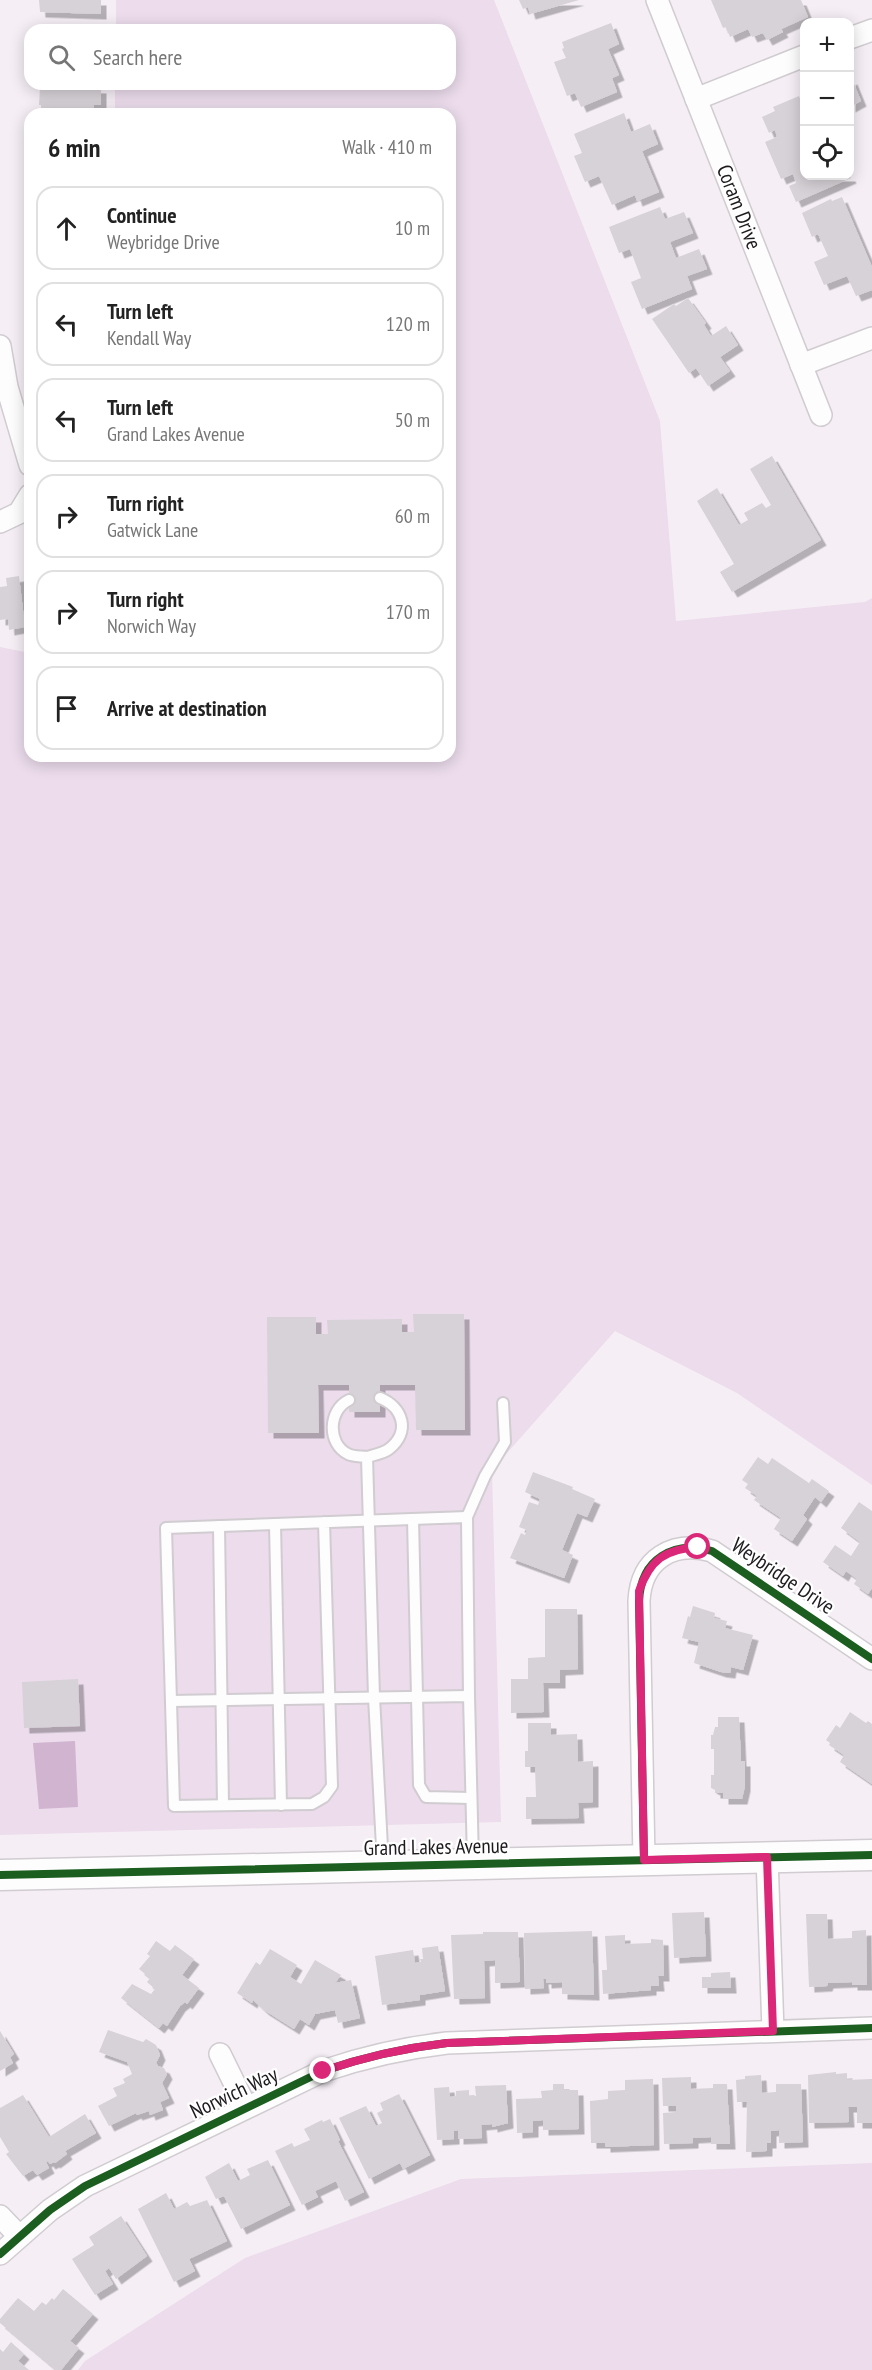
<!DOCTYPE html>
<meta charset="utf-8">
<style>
:root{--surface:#fff;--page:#f2f2f2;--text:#222;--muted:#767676;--line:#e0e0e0}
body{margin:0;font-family:"PT Sans Narrow",sans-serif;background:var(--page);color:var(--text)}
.controls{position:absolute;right:18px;top:18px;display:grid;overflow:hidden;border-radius:12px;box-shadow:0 3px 15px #0003}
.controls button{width:54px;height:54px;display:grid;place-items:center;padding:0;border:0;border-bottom:2px solid var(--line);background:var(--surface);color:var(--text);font:30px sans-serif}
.stop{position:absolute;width:18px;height:18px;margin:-14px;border:4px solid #db2777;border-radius:50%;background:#fff}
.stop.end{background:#db2777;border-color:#fff;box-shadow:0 2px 6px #0008}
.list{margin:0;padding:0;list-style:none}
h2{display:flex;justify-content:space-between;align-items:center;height:78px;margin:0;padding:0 24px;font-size:26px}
h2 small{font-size:20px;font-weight:400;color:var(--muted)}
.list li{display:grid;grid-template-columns:39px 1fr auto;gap:18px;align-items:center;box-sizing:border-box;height:84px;margin:0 12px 12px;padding:0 12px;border:2px solid var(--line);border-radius:18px}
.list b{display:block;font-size:22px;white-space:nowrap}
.list p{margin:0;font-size:20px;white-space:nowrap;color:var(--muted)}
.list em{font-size:20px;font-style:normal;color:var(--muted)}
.icon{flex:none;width:33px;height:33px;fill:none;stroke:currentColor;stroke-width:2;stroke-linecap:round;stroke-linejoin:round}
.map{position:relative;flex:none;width:872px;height:2370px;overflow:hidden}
.search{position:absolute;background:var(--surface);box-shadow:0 3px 15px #0003;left:24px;top:24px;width:432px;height:66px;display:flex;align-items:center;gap:15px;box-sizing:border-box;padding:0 21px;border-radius:18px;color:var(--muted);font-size:22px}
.panel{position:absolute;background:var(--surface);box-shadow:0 3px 15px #0003;left:24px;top:108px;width:432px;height:654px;border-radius:18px}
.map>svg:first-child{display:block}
.green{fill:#ecdcec}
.water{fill:#d0b4d0}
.building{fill:#d7d2d7;filter:url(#shadow)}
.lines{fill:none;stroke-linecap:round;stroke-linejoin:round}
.lane-casing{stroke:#d0ccd0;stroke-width:14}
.street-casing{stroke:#d0ccd0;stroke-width:24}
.secondary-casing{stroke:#d0ccd0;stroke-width:33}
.lane{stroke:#fefdfe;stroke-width:10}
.street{stroke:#fefdfe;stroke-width:21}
.secondary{stroke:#fefdfe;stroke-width:30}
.cycleway-casing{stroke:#fefefe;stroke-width:11}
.cycleway{stroke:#1b5e20;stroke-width:8}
.route{stroke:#db2777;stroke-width:8}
.labels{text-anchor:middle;stroke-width:4.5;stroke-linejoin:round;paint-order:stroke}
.street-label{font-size:21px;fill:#1d1a1d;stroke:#fefefe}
</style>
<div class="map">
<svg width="872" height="2370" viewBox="0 0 872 2370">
<defs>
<filter id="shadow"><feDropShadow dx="5.5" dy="5.5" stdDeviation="0" flood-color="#0004"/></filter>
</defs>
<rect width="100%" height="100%" fill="#f5eff5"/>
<!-- green -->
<g class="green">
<polygon points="116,0 494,0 660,421 676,621 865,602 872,598 872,1485 737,1393 615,1331 492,1470 501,1822 0,1835 0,647 30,653 30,756 450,756 450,114 115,114 115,84 450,84 450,30 116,30"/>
<polygon points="872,2163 872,2370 78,2370 85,2361 245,2258 461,2179"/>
</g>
<!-- water -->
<polygon class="water" points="75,1741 78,1807 39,1809 33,1743"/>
<!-- building -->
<g class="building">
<polygon points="39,0 101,0 101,14 40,12"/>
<polygon points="519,0 579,0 530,14 528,7 523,9"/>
<polygon points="711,0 801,0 808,17 781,29 783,32 767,40 763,33 752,37 748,29 730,37 726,27 723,28"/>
<polygon points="611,23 619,44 608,49 619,75 612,78 617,92 581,107 575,93 567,96 554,62 566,58 562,49 564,48 562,42"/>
<polygon points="48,26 96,27 96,30 48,30"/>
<polygon points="852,79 861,101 850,107 850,80"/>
<polygon points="40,87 101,88 101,105 94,105 94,114 50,114 50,109 41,109 41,105 39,105"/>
<polygon points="799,96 801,101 804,99 804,176 850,176 851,178 796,202 789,186 796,183 793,174 781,179 765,142 777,137 775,130 769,133 762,117 775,111 773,107"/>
<polygon points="624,113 631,132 650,124 658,144 642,151 659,192 637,201 635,195 612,205 599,176 585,182 574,156 582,153 574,134"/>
<polygon points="842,197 872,267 872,290 856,296 847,276 824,285 814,262 828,256 818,234 812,237 802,213 831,199 832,201"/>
<polygon points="660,207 665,219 684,212 693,233 670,242 676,258 699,249 707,269 687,276 692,289 642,309 631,282 641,278 630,249 619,253 609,227"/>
<polygon points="688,298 706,323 704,325 711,336 726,326 738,345 720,357 730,371 708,386 696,368 689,373 652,319 674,304 676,306"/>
<polygon points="772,456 821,540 732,592 720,572 734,564 697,501 717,488 739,525 748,520 744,513 762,503 766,508 771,505 750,469"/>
<polygon points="19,576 25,627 9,630 8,619 0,620 0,587 7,586 6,578"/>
<polygon points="413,1314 464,1314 465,1430 416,1430 415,1385 380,1385 380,1412 349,1412 349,1385 318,1385 319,1433 268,1433 267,1317 316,1317 316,1334 328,1334 327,1320 402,1319 402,1332 414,1332"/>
<polygon points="758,1457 768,1464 772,1458 809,1483 812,1479 829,1491 821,1502 815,1497 803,1515 807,1519 792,1541 774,1529 781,1518 754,1500 757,1496 745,1488 748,1484 742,1480"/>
<polygon points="533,1472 573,1487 572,1489 595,1499 587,1517 577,1513 562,1550 573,1555 564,1578 510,1558 521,1533 525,1535 527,1530 519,1527 529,1502 538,1505 540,1499 525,1492"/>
<polygon points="859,1502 872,1511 872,1588 868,1594 854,1584 857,1579 846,1571 843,1576 823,1562 835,1545 851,1556 860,1542 841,1528"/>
<polygon points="693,1606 715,1613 714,1618 727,1621 725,1628 753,1635 743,1670 731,1667 730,1673 721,1672 694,1663 699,1642 682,1638 688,1616 690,1617"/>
<polygon points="545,1609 577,1609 578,1669 560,1670 560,1683 543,1683 544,1712 511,1713 511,1679 528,1679 528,1658 545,1657"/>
<polygon points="78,1679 80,1726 24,1728 22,1682"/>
<polygon points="850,1712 866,1723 868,1721 872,1724 872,1784 840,1762 844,1755 829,1745 830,1743 826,1740 836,1725 840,1728"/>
<polygon points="718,1717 739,1717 741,1761 745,1761 745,1786 742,1799 723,1799 723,1793 715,1793 715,1790 711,1788 711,1775 714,1775 714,1749 711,1749 711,1735 713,1735 715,1727 718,1727"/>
<polygon points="528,1723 551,1723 551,1735 577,1734 578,1762 593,1761 593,1802 578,1803 579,1818 526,1819 526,1797 536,1797 535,1767 525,1767 525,1751 528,1751"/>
<polygon points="704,1912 706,1956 674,1958 672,1913"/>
<polygon points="806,1914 827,1914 828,1939 852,1938 852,1931 866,1930 867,1985 852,1985 852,1982 828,1983 827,1986 809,1987"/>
<polygon points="592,1931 594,1995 562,1994 562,1982 546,1983 546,1979 543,1979 544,1988 525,1989 524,1933"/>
<polygon points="483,1932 518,1932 520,1982 495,1983 495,1960 484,1961 485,1998 454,1999 451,1935 483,1934"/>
<polygon points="625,1935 625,1944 651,1943 651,1939 663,1940 664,1976 658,1976 659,1986 651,1986 651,1990 603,1994 602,1970 607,1970 605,1936"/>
<polygon points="156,1941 170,1951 175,1945 194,1959 182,1975 199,1988 187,2004 185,2002 180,2006 167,2026 163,2023 159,2028 121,1998 132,1984 151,1994 155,1989 147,1982 150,1978 139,1969 150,1956 147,1954"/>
<polygon points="438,1946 445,1991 420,1995 420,2000 382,2005 375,1956 413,1950 415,1963 421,1962 420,1959 423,1959 422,1948"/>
<polygon points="270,1949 297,1965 290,1977 301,1984 315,1960 341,1975 335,1983 351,1980 360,2018 338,2023 335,2010 315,2014 309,2025 300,2019 294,2029 264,2010 253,2000 252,2003 237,1993 256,1962 260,1965"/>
<polygon points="730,1972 731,1988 702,1988 702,1977 711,1977 711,1973"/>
<polygon points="108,2030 143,2042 146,2039 156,2045 160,2055 156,2063 158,2066 164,2068 167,2074 162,2083 169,2098 160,2102 163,2110 150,2115 149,2111 137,2115 136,2113 109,2126 98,2106 117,2096 113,2088 125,2083 123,2079 132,2074 127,2062 99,2052"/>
<polygon points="0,2031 14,2054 10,2057 13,2063 0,2071"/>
<polygon points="836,2072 836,2074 847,2073 847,2080 872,2079 872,2123 857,2123 857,2107 848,2107 849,2122 809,2123 808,2075"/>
<polygon points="761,2075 762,2093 776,2092 776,2084 801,2084 803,2142 779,2143 779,2130 771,2131 771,2143 767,2143 767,2151 746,2152 747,2102 737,2102 736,2080 745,2079 745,2076"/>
<polygon points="691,2077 691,2089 713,2088 713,2084 727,2084 730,2144 711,2144 711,2137 693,2138 693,2143 664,2144 663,2113 676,2112 676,2106 663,2106 662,2078"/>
<polygon points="653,2079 654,2145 605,2147 605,2143 591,2143 590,2101 608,2099 608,2091 625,2090 625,2080"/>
<polygon points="553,2084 564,2084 564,2090 578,2090 579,2129 543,2130 543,2120 533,2121 533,2132 517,2133 516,2099 542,2098 541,2091 553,2090"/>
<polygon points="506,2085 508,2123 492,2127 492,2124 481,2125 482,2138 458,2139 458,2130 454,2131 454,2139 437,2140 434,2088 449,2087 450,2097 456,2096 456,2091 469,2090 469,2096 476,2096 475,2086"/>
<polygon points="399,2094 430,2155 403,2169 400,2163 369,2179 339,2118 366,2106 376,2126 382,2123 377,2113 383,2110 380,2103"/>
<polygon points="23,2095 49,2137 85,2114 96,2133 65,2151 67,2154 55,2163 54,2162 50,2164 48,2161 46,2162 49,2168 37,2175 33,2170 23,2176 6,2154 9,2152 0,2137 0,2108"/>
<polygon points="330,2119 340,2140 338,2141 364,2192 345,2201 336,2181 315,2191 318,2197 302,2205 275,2151 292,2143 294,2147 310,2140 304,2129 322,2120 323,2122"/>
<polygon points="268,2160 290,2205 241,2229 224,2196 216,2199 205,2177 229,2163 238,2181 250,2175 247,2169"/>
<polygon points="166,2193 174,2209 187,2202 190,2206 207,2200 227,2241 189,2259 195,2271 174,2282 138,2209"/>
<polygon points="121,2216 147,2256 116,2279 109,2268 105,2271 113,2284 95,2295 72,2259 94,2245 89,2237"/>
<polygon points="63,2289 93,2314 70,2341 79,2348 61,2370 56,2370 0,2323 0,2319 18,2298 34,2311 42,2302 46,2305 52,2298 54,2300"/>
<polygon points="11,2342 24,2354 18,2361 29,2370 0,2370 0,2349 3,2352"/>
</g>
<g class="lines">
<defs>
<g id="lane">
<path d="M349,1400C328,1410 327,1444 348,1454C353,1457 362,1456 367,1457L374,1697L383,1866"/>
<path d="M367,1457C374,1455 384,1453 389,1449C411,1432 403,1407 380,1398"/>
<polyline points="467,1517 485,1476 505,1442 503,1403"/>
<polyline points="413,1519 419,1785 426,1797 471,1798"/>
<polyline points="324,1522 332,1786 324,1797 312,1804 174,1806 166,1528 467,1517 469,1696"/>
<polyline points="275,1524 281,1805"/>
<polyline points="219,1526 223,1805"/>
<polyline points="171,1701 469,1696 473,1861"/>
</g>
<g id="street">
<polyline points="657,0 821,415"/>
<polyline points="850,38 872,30"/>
<polyline points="696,99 804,56"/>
<polyline points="0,346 7,387 30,465"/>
<polyline points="801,365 872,338"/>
<polyline points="0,522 19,513 30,495"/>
<polyline points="767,1857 773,2031"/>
<path d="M644,1860L639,1601C641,1559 673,1540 712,1551L872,1659"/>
<polyline points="220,2054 246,2107"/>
<polyline points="0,2216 19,2236"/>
<path d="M0,2254L50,2210L85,2186L323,2071C364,2057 404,2048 447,2043L872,2028"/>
</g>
<polyline id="secondary" points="0,1875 872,1855"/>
</defs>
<!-- lane casing -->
<use href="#lane" class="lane-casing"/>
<!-- street casing -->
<use href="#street" class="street-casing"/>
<!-- secondary casing -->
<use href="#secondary" class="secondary-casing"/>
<!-- lane -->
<use href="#lane" class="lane"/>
<!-- street -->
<use href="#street" class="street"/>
<!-- secondary -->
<use href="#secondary" class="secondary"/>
<defs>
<g id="cycleway">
<path d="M644,1860L639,1601C641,1559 673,1540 712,1551L872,1659"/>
<polyline points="0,1875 872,1855"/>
<path d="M0,2254L50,2210L85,2186L323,2071C364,2057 404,2048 447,2043L872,2028"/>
</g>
</defs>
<!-- cycleway casing -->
<use href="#cycleway" class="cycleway-casing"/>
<!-- cycleway -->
<use href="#cycleway" class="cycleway"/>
</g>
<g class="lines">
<!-- route -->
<path class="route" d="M323,2071C364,2057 404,2048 447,2043L773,2031L767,1857L644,1860L639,1591C650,1560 665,1549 698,1547"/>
</g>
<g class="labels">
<!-- street labels -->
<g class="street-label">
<text transform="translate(739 207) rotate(69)" y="7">Coram Drive</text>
<text transform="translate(783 1576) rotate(34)" y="7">Weybridge Drive</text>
<text transform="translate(436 1847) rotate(-1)" y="7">Grand Lakes Avenue</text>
<text transform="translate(234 2093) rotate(-25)" y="7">Norwich Way</text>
</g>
</g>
</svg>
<div class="controls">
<button>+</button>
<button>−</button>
<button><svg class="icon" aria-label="locate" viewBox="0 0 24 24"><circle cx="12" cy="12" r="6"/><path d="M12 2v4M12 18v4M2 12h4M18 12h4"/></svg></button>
</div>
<div class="stop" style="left:698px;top:1547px"></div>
<div class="stop end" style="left:323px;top:2071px"></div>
<div class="search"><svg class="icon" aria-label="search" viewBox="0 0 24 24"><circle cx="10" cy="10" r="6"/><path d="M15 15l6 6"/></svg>Search here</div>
<section class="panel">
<h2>6 min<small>Walk · 410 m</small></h2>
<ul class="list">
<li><svg class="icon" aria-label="ahead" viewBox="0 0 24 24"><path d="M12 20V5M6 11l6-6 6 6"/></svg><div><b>Continue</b><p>Weybridge Drive</p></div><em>10 m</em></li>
<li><svg class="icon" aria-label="left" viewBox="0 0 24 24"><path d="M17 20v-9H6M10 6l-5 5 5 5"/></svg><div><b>Turn left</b><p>Kendall Way</p></div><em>120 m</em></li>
<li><svg class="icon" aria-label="left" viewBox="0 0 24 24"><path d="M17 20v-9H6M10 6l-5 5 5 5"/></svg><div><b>Turn left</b><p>Grand Lakes Avenue</p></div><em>50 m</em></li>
<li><svg class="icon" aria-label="right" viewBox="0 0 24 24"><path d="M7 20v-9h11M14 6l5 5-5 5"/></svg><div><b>Turn right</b><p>Gatwick Lane</p></div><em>60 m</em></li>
<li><svg class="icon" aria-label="right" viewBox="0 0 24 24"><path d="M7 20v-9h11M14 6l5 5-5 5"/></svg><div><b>Turn right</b><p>Norwich Way</p></div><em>170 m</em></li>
<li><svg class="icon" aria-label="arrive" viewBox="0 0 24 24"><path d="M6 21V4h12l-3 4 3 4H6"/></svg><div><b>Arrive at destination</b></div></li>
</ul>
</section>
</div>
